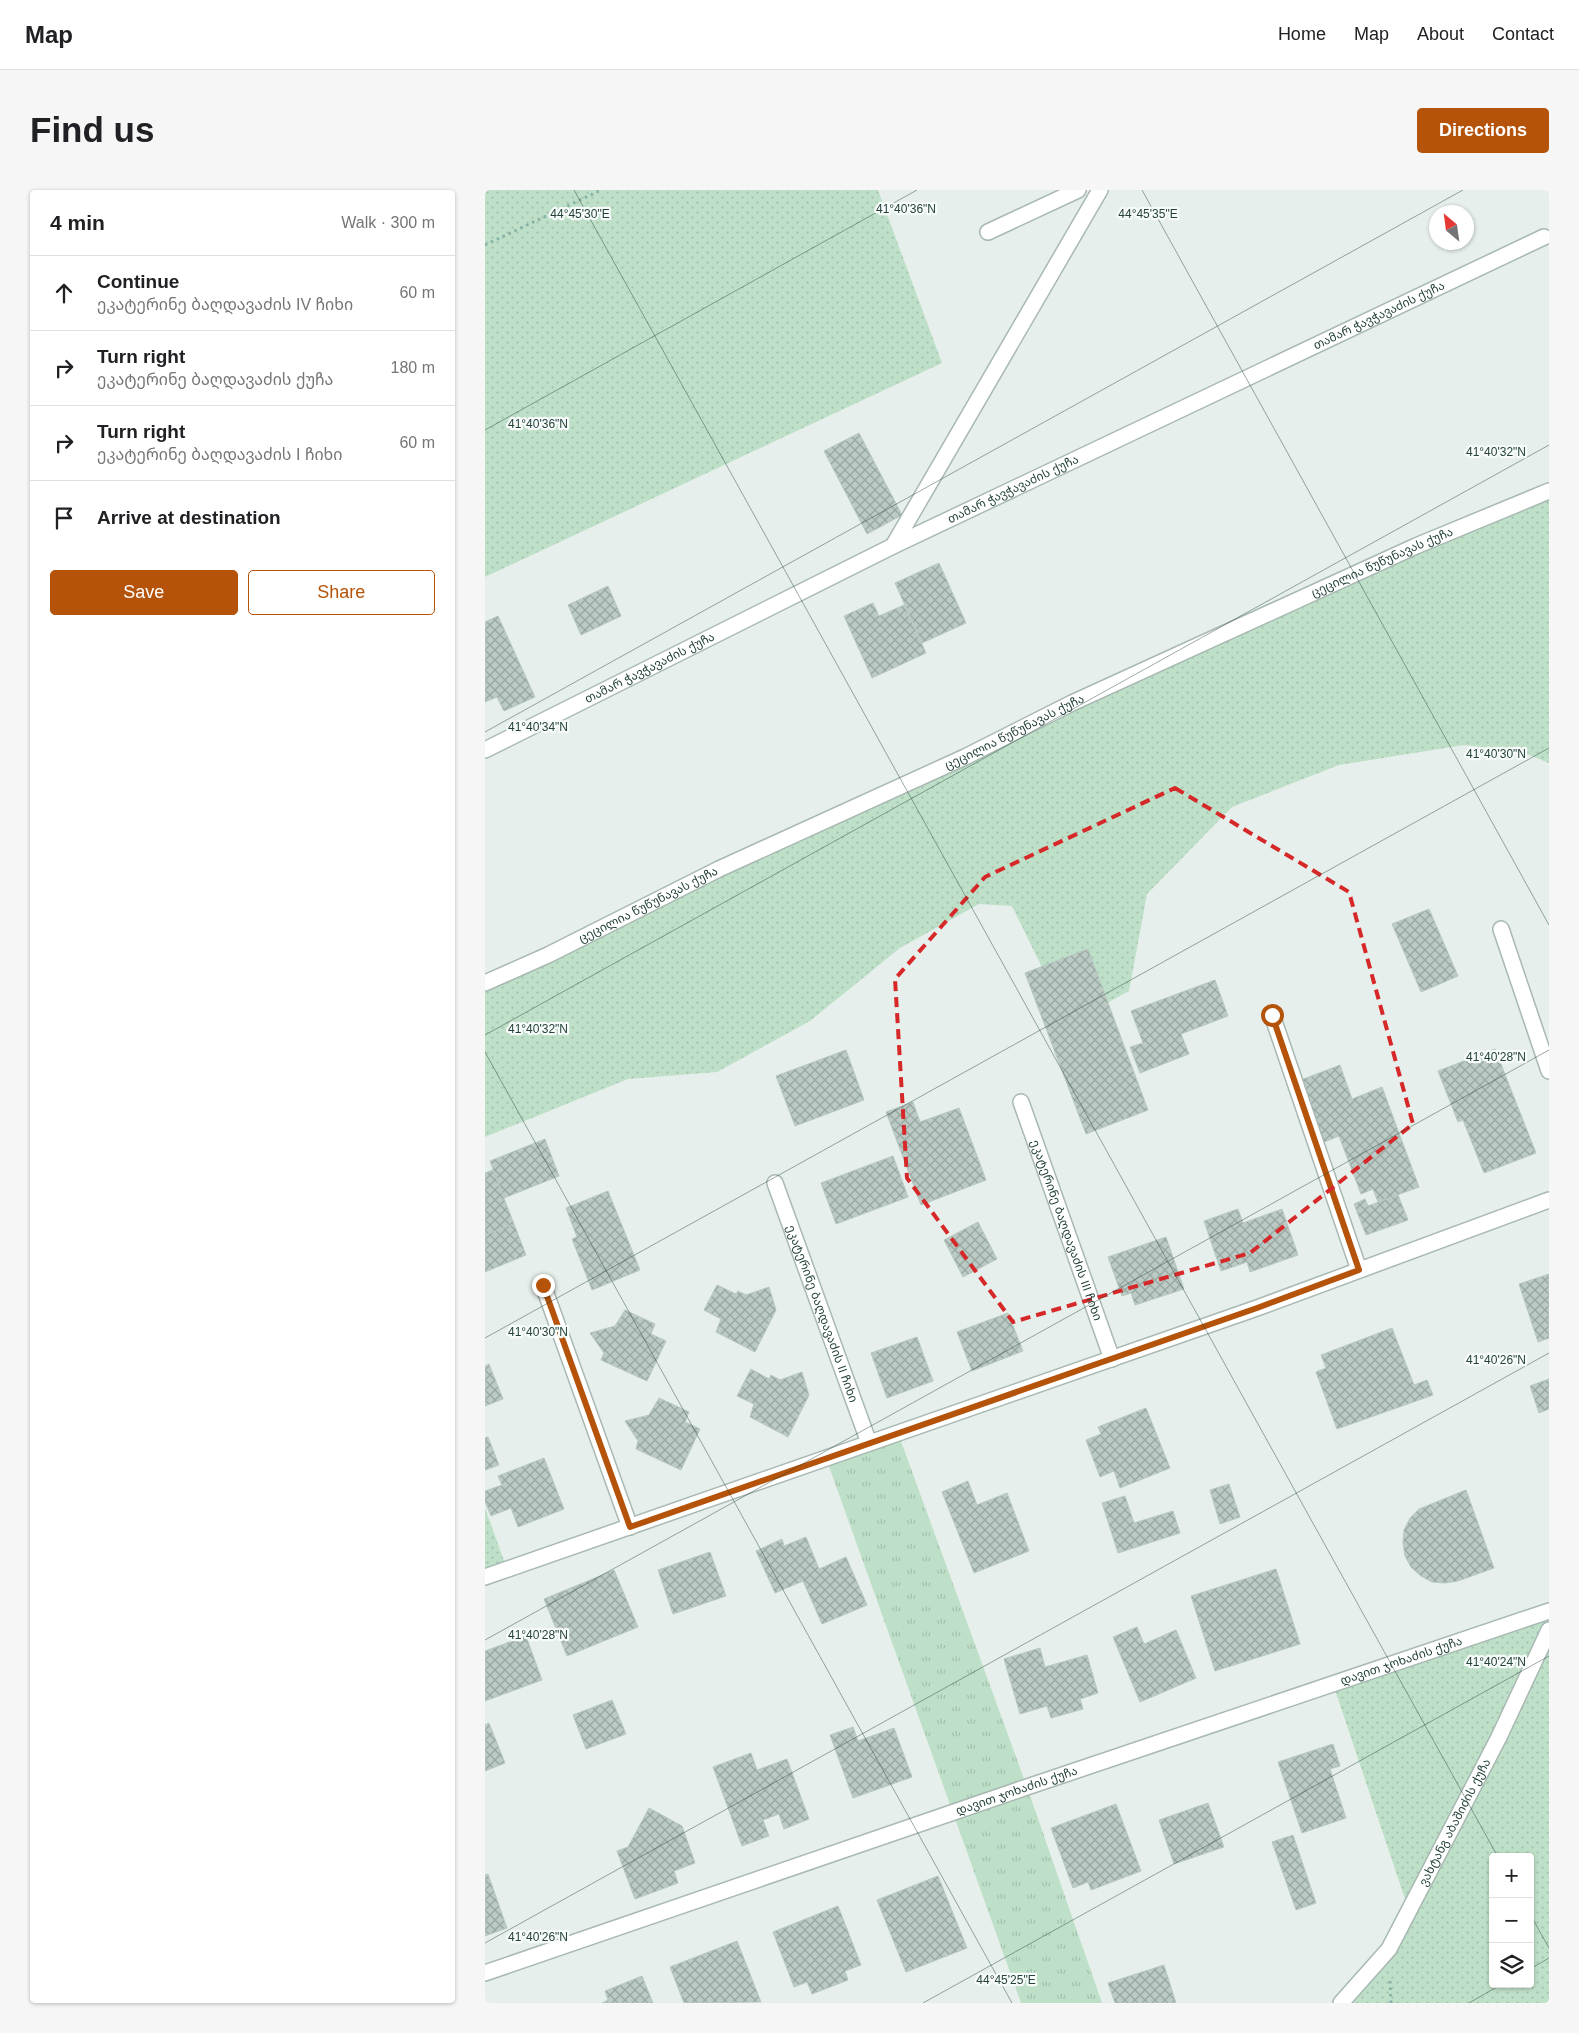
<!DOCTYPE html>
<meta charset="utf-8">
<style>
:root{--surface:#fff;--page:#f6f6f6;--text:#202124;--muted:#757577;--line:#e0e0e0;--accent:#b45309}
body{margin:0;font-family:Arial,"Noto Sans Georgian",sans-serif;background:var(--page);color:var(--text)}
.controls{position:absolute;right:15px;bottom:15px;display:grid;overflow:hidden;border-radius:5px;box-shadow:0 1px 4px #0004}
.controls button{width:45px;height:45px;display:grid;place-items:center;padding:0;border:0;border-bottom:1px solid var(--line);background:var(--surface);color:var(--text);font:25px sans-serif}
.compass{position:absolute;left:944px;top:15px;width:45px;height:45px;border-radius:50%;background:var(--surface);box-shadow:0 1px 4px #0004;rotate:331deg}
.stop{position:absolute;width:15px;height:15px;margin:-11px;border:4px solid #b45309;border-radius:50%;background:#fff}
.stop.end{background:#b45309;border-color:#fff;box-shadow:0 1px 5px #0008}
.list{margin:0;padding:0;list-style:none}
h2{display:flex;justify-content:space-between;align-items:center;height:65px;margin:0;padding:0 20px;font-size:21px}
h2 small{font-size:16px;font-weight:400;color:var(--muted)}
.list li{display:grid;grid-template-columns:32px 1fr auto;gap:15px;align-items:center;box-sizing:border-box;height:75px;padding:0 20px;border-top:1px solid var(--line)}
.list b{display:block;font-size:19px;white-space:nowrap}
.list p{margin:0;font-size:16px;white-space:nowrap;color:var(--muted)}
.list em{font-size:16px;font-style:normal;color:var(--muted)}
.actions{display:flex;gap:10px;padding:15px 20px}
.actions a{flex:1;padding:11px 0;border:1px solid var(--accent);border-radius:5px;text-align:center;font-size:18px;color:var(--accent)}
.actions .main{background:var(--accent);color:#fff}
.icon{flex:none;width:28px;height:28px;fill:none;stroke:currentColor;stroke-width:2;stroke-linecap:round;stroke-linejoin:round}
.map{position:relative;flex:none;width:1064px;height:1813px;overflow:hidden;border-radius:5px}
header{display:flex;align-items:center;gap:30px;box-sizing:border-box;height:70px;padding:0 25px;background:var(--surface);border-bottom:1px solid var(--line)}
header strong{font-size:24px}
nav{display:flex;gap:28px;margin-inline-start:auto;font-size:18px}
.intro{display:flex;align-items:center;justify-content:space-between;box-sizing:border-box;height:120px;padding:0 30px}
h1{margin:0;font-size:35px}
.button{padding:12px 22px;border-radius:5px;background:var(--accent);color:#fff;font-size:18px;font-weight:700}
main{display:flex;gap:30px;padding:0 30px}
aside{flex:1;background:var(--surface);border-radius:5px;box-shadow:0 1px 4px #0004}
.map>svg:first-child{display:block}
.grass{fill:url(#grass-dots);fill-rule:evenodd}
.park{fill:url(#park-tufts)}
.building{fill:url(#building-cross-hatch);stroke:#b8c9c2}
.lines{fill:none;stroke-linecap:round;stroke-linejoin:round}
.minor-casing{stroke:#a8b8b2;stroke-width:18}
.path{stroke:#86b3a5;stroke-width:3;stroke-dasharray:2.5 4;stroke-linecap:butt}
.minor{stroke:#fff;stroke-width:15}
.route{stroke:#b45309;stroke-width:6}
.marked{fill:none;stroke:#d62828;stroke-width:4;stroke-dasharray:10 6;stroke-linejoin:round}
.ticks{fill:none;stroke:#24423a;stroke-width:1;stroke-opacity:0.45}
.labels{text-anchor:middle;stroke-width:4.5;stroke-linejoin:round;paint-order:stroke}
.street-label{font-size:12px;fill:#24423a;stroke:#f7fbf9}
.ticks-label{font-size:12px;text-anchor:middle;fill:#24423a;stroke:#f7fbf9;stroke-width:4.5;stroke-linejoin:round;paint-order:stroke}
</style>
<header>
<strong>Map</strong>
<nav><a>Home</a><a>Map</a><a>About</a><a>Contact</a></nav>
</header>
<div class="intro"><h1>Find us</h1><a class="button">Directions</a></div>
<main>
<aside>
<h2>4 min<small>Walk · 300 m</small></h2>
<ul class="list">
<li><svg class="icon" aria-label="ahead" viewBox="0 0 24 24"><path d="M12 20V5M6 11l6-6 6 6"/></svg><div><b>Continue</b><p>ეკატერინე ბაღდავაძის IV ჩიხი</p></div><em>60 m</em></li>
<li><svg class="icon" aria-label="right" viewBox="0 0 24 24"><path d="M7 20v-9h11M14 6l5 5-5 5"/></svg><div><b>Turn right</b><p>ეკატერინე ბაღდავაძის ქუჩა</p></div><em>180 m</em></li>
<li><svg class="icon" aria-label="right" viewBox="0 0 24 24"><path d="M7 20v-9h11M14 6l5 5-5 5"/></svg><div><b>Turn right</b><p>ეკატერინე ბაღდავაძის I ჩიხი</p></div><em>60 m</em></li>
<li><svg class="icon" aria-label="arrive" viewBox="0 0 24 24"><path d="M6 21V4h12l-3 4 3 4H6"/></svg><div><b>Arrive at destination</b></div></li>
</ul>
<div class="actions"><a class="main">Save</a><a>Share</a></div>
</aside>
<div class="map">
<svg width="1064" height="1813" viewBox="0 0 1064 1813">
<defs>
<pattern id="grass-dots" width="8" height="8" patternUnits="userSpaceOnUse" patternTransform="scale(1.25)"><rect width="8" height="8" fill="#bfe0c8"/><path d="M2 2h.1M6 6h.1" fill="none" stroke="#a4c1ad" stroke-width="1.8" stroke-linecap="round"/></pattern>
<pattern id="park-tufts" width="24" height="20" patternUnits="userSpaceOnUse" patternTransform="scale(1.25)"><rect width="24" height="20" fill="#bfe0c8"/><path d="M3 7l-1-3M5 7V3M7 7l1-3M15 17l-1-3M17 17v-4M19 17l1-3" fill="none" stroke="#a4c1ad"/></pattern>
<pattern id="building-cross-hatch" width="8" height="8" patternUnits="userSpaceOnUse" patternTransform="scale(1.25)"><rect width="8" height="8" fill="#bbcac4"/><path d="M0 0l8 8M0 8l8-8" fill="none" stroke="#98a6a0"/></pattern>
</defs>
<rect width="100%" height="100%" fill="#e6efeb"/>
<!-- grass -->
<g class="grass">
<polygon points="0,0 393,0 457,173 0,387"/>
<polygon points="1064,301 1064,573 1034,561 979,555 854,575 747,617 662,704 644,801 600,825 568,800 527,716 494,714 415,758 325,831 232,882 143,889 0,947 0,793 234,679"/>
<polygon points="0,1318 22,1379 0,1387"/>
<path d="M1064,1421V1813H856L924,1721L848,1494ZM1008,1667H1045V1794H1008Z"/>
</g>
<!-- park -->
<polygon class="park" points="413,1243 542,1597 617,1813 536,1813 341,1268"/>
<!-- building -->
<g class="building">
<polygon points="374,243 417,325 382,344 339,261"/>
<polygon points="454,373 481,433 437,453 410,393"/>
<polygon points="123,396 136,426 96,445 83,415"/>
<polygon points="388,413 394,426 419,415 441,463 387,488 359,426"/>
<polygon points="13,426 50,507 19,521 12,507 0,512 0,432"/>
<polygon points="944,719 973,786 936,802 907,734"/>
<polygon points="603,759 663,920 601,944 540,783"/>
<polygon points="730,790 743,826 696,844 704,864 655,883 645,857 658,853 646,821"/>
<polygon points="1010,859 1051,963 999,983 978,930 973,932 953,881"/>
<polygon points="361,860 379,910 310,936 291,886"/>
<polygon points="855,875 867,909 897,897 934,997 893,1012 888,999 876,1004 854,946 839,952 816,890"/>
<polygon points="428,912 435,932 474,918 501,990 436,1015 401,922"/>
<polygon points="60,949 74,986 19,1008 5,971"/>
<polygon points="408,966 423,1007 351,1034 336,993"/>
<polygon points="8,980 29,1034 0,1045 0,983"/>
<polygon points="123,1001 155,1080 107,1100 87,1049 92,1047 81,1018"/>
<polygon points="913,1005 923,1030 881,1045 869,1014 880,1009 883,1016"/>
<polygon points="753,1019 758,1033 797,1019 813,1065 765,1082 762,1072 736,1081 719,1031"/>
<polygon points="493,1032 512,1069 478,1087 459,1050"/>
<polygon points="29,1034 41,1065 0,1082 0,1045"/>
<polygon points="681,1047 699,1099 650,1115 646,1103 637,1106 623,1067"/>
<polygon points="1064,1084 1064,1148 1053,1152 1034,1094"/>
<polygon points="232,1095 251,1104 253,1101 261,1105 284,1097 291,1120 270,1162 231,1142 236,1129 219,1120"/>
<polygon points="140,1120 170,1134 166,1144 181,1151 162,1191 116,1170 119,1163 105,1143 130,1136"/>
<polygon points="523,1123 538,1161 487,1181 472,1142"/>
<polygon points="907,1138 929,1195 942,1190 948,1205 852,1239 831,1182 841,1178 836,1165"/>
<polygon points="432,1147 448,1191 402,1208 386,1163"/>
<polygon points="4,1174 18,1209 0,1216 0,1176"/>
<polygon points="266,1179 284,1189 286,1185 295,1190 317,1182 324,1205 303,1247 265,1227 269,1214 252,1206"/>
<polygon points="1064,1189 1064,1219 1054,1223 1045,1196"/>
<polygon points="174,1208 204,1222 200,1232 215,1239 196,1280 151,1259 153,1251 140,1231 164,1225"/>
<polygon points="661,1218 685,1278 635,1298 629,1281 615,1287 601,1250 616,1244 613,1237"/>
<polygon points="3,1247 14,1275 0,1280 0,1248"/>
<polygon points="59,1268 79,1319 33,1337 26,1318 6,1326 0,1312 0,1301 17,1295 13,1286"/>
<polygon points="483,1291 492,1315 522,1303 544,1361 489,1383 457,1302"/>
<polygon points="744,1294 755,1327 735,1334 725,1300"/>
<polygon points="981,1300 1009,1378 973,1391 960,1393 947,1392 936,1386 926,1377 920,1366 918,1353 919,1340 925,1328 934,1319"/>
<polygon points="640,1306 649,1333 688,1321 695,1343 633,1363 617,1313"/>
<polygon points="321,1347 334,1379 361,1367 382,1415 337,1434 318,1391 290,1403 271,1361 297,1349 299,1356"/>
<polygon points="225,1362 241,1406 188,1424 173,1380"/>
<polygon points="791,1379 815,1454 730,1481 706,1406"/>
<polygon points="129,1380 153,1437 82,1466 59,1409"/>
<polygon points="652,1437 659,1454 691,1440 711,1488 655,1512 628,1447"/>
<polygon points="41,1446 57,1490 0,1511 0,1461"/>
<polygon points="555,1458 560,1477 602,1465 613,1503 595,1509 598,1519 566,1528 562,1516 535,1524 519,1469"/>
<polygon points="127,1510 141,1544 101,1559 88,1525"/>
<polygon points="4,1533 20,1573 0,1581 0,1535"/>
<polygon points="368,1537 373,1551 409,1538 427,1587 368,1608 345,1545"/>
<polygon points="848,1554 855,1576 845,1579 861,1628 817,1643 793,1572"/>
<polygon points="266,1563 272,1580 302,1569 324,1629 299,1639 294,1624 278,1630 284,1646 257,1656 228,1577"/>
<polygon points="723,1613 739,1657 689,1674 674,1630"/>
<polygon points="631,1614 656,1681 606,1700 603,1692 588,1698 566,1638"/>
<polygon points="164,1618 197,1636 210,1673 189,1681 193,1693 150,1709 132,1661 143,1657"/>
<polygon points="808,1645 831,1713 811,1720 787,1652"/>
<polygon points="3,1684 22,1738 0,1746 0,1685"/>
<polygon points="453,1686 482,1758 421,1782 392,1710"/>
<polygon points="353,1716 376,1775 360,1781 363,1790 327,1804 322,1792 309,1797 288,1742"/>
<polygon points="252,1751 276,1812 199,1813 185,1777"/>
<polygon points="679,1775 691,1813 630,1813 623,1793"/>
<polygon points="157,1786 168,1813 117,1813 123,1810 120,1801"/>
</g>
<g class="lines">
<defs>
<g id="minor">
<polyline points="503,42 593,0"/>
<polyline points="408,356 615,0"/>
<path id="s1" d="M0,560L408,356L1059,47"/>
<polyline points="1016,739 1064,881"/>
<path id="s2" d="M0,793L63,765L234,679L480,567L587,513L931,356L1064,301"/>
<polyline points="787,825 874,1080"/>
<path id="s3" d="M536,912L627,1169"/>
<path id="s4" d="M290,993L384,1253"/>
<polyline points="58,1095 145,1337"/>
<polyline points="0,1387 772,1118 1064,1010"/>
<path id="s5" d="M0,1783L542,1597L1064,1421"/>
<path id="s6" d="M856,1813L904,1759L1014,1547L1064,1440"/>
</g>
</defs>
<!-- minor casing -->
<use href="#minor" class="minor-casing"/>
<!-- path -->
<g class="path">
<polyline points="0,55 116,0"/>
<polyline points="905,1791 906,1813"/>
</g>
<!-- minor -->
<use href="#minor" class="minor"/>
</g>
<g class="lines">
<!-- route -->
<polyline class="route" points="58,1095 145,1337 772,1118 874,1080 787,825"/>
</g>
<!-- marked area -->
<path class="marked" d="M690,598L864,702L928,934L765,1063L528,1132L422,988L410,789L500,687Z"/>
<!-- ticks -->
<path class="ticks" d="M89,0L1013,1667M657,0L1064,735M0,240L432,0M0,542L978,0M0,845L1064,255M0,862L527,1813M0,1148L1064,558M0,1450L1064,860M1045,1724L1064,1758M0,1753L1064,1163M1045,1779L1064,1768M438,1813L1064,1466M984,1813L1017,1794"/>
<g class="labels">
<!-- street labels -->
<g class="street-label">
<text dy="4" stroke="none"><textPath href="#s1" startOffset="994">თამარ ჭავჭავაძის ქუჩა</textPath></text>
<text dy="4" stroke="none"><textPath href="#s1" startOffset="589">თამარ ჭავჭავაძის ქუჩა</textPath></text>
<text dy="4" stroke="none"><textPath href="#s2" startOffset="991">ცეცილია წუწუნავას ქუჩა</textPath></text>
<text dy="4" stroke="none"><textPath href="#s1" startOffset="184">თამარ ჭავჭავაძის ქუჩა</textPath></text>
<text dy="4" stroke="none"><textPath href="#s2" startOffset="586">ცეცილია წუწუნავას ქუჩა</textPath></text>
<text dy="4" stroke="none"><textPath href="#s2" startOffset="181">ცეცილია წუწუნავას ქუჩა</textPath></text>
<text dy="4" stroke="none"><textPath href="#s3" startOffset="136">ეკატერინე ბაღდავაძის III ჩიხი</textPath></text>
<text dy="4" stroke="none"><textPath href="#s4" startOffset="139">ეკატერინე ბაღდავაძის II ჩიხი</textPath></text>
<text dy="4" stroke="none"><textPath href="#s5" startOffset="968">დავით ჯოხაძის ქუჩა</textPath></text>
<text dy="4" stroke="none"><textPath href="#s5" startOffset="562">დავით ჯოხაძის ქუჩა</textPath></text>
<text dy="4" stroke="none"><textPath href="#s6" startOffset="215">ვახტანგ აბაშიძის ქუჩა</textPath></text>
</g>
</g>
<g class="ticks-label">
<text x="421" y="23">41°40'36"N</text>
<text x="95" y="28">44°45'30"E</text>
<text x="663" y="28">44°45'35"E</text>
<text x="53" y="238">41°40'36"N</text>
<text x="1011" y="266">41°40'32"N</text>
<text x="53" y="541">41°40'34"N</text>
<text x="1011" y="568">41°40'30"N</text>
<text x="53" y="843">41°40'32"N</text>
<text x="1011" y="871">41°40'28"N</text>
<text x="53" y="1146">41°40'30"N</text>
<text x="1011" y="1174">41°40'26"N</text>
<text x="53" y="1449">41°40'28"N</text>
<text x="1011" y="1476">41°40'24"N</text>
<text x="53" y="1751">41°40'26"N</text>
<text x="521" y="1794">44°45'25"E</text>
</g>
</svg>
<div class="controls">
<button>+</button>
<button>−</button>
<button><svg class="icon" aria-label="layers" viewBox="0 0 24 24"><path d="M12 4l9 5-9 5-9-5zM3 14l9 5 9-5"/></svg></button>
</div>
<svg class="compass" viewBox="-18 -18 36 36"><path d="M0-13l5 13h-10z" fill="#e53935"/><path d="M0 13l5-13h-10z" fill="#757577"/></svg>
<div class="stop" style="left:787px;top:825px"></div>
<div class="stop end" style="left:58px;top:1095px"></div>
</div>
</main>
